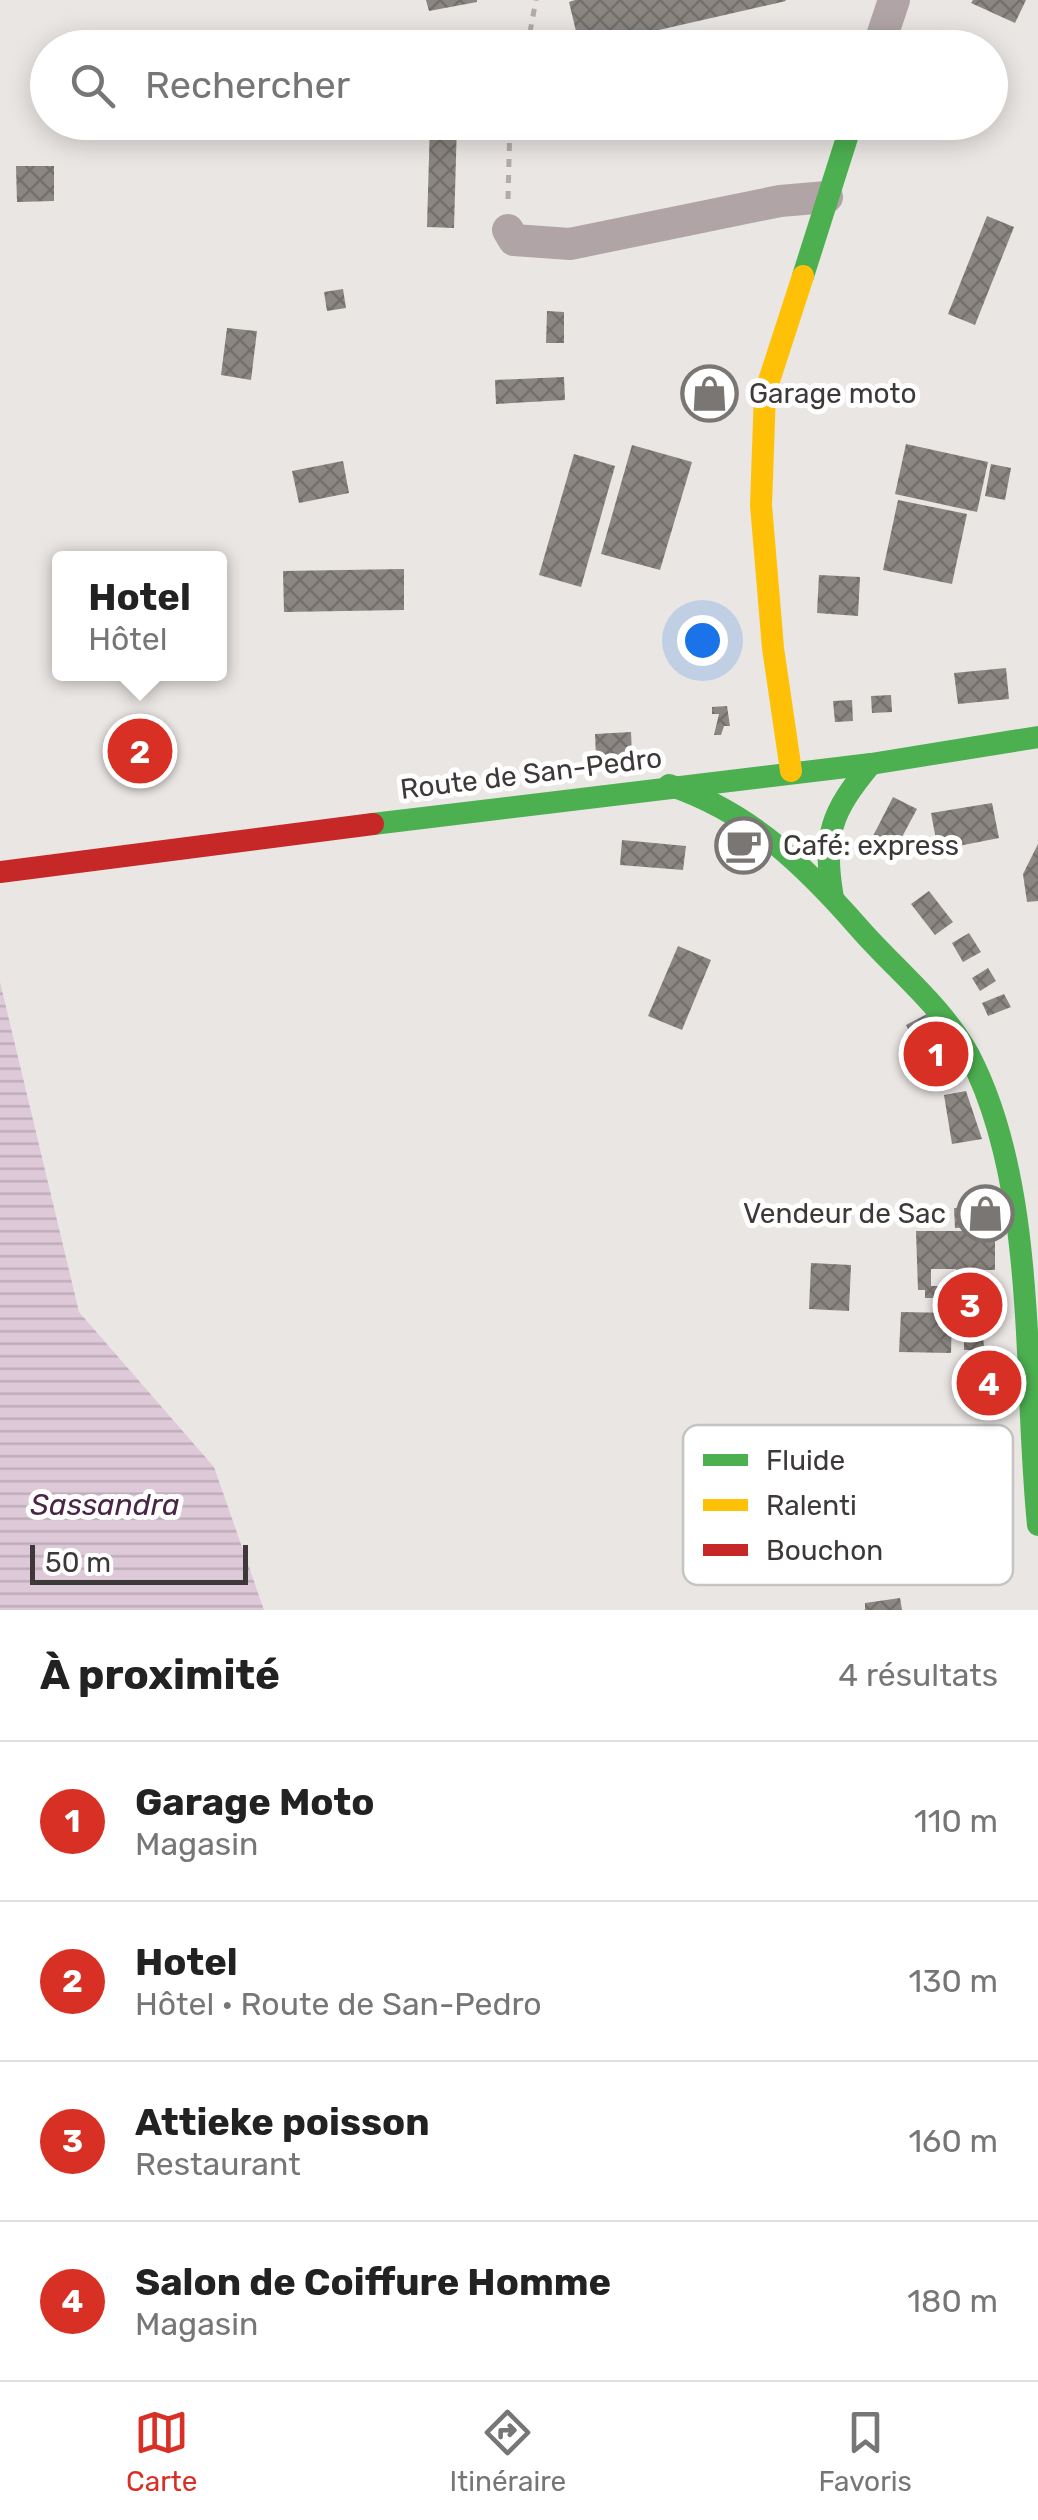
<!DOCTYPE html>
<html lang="fr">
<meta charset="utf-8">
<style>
:root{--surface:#fff;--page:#f2f2f2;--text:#222;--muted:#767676;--line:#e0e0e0;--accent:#d93025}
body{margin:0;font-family:Rubik,sans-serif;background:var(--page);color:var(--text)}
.scale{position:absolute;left:30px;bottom:25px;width:218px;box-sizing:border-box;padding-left:10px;border:5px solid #3c3938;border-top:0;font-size:28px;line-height:35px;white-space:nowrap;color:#3c3938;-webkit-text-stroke:8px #fff;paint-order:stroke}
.you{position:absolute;left:702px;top:640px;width:35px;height:35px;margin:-25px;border:8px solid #fff;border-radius:50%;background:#1a73e8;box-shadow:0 0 0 15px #1a73e833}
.badge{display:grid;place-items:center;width:65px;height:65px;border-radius:50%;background:var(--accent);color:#fff;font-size:32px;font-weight:700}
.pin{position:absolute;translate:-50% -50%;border:5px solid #fff;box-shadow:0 2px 10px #0006}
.popup{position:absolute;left:52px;top:551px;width:175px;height:130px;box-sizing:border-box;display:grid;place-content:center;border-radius:10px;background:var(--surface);filter:drop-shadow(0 2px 8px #0005);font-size:32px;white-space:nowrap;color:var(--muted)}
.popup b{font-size:38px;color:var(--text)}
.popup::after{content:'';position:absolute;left:50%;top:100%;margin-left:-20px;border:20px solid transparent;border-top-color:var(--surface)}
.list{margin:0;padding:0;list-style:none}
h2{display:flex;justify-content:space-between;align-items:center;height:130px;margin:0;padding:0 40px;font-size:42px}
h2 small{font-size:32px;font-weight:400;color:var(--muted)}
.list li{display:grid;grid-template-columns:65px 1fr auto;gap:30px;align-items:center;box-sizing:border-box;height:160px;padding:0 40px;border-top:2px solid var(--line)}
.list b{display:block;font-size:38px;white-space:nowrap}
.list p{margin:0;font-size:32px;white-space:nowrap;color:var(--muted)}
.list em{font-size:32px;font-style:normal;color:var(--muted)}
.icon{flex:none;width:55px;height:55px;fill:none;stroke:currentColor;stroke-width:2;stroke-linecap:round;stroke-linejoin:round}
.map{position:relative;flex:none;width:1038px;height:1610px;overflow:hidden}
.search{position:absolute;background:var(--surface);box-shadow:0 5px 25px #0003;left:30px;right:30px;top:30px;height:110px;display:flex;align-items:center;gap:25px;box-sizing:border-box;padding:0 35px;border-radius:55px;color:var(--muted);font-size:38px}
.sheet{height:770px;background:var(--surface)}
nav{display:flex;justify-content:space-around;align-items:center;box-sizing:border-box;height:140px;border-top:2px solid var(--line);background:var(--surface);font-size:28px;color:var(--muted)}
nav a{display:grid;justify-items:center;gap:5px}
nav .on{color:var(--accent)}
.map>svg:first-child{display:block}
.water{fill:url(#water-rules)}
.building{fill:url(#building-cross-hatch)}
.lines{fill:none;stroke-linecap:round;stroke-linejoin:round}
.path{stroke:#b3aaab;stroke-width:5;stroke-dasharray:8 8;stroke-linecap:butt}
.street{stroke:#b0a4a6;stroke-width:32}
.fast{stroke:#4caf50;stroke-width:22}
.slow{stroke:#ffc107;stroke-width:22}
.jam{stroke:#c62828;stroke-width:22}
.labels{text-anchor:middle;stroke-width:10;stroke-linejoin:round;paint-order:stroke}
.poi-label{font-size:28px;fill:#3c3938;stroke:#fff;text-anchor:start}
.street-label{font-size:28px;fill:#3c3938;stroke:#fff}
.water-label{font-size:30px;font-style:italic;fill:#4b2546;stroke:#fff}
.key{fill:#fff;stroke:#c4c4c3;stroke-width:2.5}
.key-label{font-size:28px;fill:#3c3938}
</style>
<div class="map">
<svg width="1038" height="1610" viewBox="0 0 1038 1610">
<defs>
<pattern id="water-rules" width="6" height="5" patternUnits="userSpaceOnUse" patternTransform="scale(2.5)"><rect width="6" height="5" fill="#dec9d8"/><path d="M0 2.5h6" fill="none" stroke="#bfadba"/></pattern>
<pattern id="building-cross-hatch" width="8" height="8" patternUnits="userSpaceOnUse" patternTransform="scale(2.5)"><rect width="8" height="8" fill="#8b8681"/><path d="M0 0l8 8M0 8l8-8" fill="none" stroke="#736f6b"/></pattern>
</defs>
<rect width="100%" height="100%" fill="#eae6e4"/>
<!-- water -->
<polygon class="water" points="0,982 79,1312 214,1467 264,1610 0,1610"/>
<!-- building -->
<g class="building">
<polygon points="426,0 477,0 477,2 429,11"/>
<polygon points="575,0 785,0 786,1 580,48 569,2"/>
<polygon points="973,0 1026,0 1015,23 971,3"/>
<polygon points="430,122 457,122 454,228 427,227"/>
<polygon points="16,166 54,166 54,201 17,202"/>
<polygon points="987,216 1014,227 975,325 948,314"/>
<polygon points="343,289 346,308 327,311 324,292"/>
<polygon points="547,311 564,312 564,343 546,343"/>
<polygon points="227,328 257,331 251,380 221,375"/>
<polygon points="564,377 565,400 496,404 495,380"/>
<polygon points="906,444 988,462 977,512 895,494"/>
<polygon points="632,445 692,462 660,570 601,554"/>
<polygon points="574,454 615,466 581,587 539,575"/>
<polygon points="343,461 349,493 299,503 292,471"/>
<polygon points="991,464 1011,468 1005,500 985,496"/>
<polygon points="898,500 967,514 952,584 883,570"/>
<polygon points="404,569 404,610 284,612 283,571"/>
<polygon points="819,575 860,577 858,616 817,613"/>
<polygon points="1006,668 1009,699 958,704 954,673"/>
<polygon points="891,695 892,712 872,713 871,696"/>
<polygon points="852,700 853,721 835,722 833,701"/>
<polygon points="727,706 730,726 724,726 721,735 714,735 719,714 712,714 712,707"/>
<polygon points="631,732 632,754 596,756 595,734"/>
<polygon points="893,797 917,809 895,850 872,838"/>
<polygon points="992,803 999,838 938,850 931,813"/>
<polygon points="622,840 686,846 683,870 620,865"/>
<polygon points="1038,844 1038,901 1027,902 1023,874"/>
<polygon points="929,891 953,922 935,935 911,904"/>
<polygon points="969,933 981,952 963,962 952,943"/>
<polygon points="678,946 711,960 682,1030 648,1016"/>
<polygon points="988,968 996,981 980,991 972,978"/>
<polygon points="1004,994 1011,1007 988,1016 982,1003"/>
<polygon points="929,1013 950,1053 927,1065 906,1025"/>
<polygon points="966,1091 982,1139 952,1144 944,1095"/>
<polygon points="954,1208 989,1208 989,1227 955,1228"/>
<polygon points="916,1231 995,1231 995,1270 982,1270 982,1293 955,1293 956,1269 931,1269 931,1286 949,1286 949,1298 925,1298 925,1290 918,1290"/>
<polygon points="811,1263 851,1265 849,1311 809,1309"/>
<polygon points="901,1312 952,1313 951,1353 899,1352"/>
<polygon points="964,1330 983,1330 984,1350 964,1350"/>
<rect x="988" y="1349" width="14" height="18"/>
<polygon points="866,1427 897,1427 897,1459 865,1459"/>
<polygon points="831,1449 858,1449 858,1464 831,1463"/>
<polygon points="903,1491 910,1515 894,1519 888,1495"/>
<polygon points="958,1492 961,1505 934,1511 931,1497"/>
<polygon points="963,1510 967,1524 935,1532 941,1557 901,1567 891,1528"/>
<polygon points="822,1511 846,1512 845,1552 821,1551"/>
<polygon points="997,1525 1000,1547 970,1553 966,1530"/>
<polygon points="964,1536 966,1553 950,1555 948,1538"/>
<polygon points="989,1556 989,1582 965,1583 964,1557"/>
<polygon points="900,1598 902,1610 865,1610 865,1603"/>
</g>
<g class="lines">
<!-- path -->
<g class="path">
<polyline points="527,48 536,0"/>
<polyline points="508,199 510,122"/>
</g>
<!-- street -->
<g class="street">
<polyline points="878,48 894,0"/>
<polyline points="508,230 514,240 570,244 780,201 827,197"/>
</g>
<!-- fast -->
<g class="fast">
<polyline points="803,276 852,122"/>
<path d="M669,785C750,812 805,866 860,929C896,970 942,1006 969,1055C1038,1187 1023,1378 1038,1525"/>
<polyline points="373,824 871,764 1038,737"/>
<path d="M833,898C822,836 831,812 871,764"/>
</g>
<!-- slow -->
<polyline class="slow" points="791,771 773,648 761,505 765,393 803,276"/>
<!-- jam -->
<polyline class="jam" points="0,872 373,824"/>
</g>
<!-- icons -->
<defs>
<symbol id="shop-ring" viewBox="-11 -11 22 22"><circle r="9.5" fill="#fff" stroke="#797674" stroke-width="1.5"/><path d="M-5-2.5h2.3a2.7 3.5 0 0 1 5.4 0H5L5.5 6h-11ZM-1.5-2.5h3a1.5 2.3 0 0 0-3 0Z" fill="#797674"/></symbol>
<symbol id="cafe-ring" viewBox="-11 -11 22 22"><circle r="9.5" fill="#fff" stroke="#797674" stroke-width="1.5"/><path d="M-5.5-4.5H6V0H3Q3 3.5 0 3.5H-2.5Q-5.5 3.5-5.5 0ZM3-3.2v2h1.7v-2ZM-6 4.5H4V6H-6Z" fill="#797674"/></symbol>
</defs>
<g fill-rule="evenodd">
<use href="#shop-ring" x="678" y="362" width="63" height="63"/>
<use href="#cafe-ring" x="712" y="814" width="63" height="63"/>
<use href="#shop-ring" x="954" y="1182" width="63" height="63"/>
</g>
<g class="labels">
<!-- poi labels -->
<g class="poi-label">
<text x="749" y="403">Garage moto</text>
<text x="783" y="855">Café: express</text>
<text x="946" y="1223" text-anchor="end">Vendeur de Sac</text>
</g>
<!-- street labels -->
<g class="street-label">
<text transform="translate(531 773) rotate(-7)" y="10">Route de San-Pedro</text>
</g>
<!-- water labels -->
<g class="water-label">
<text x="105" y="1515">Sassandra</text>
</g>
</g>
<!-- legend -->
<rect x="683" y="1425" width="330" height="160" rx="15" class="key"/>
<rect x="703" y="1454" width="45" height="12" fill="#4caf50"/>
<rect x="703" y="1499" width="45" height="12" fill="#ffc107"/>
<rect x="703" y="1544" width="45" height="12" fill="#c62828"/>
<g class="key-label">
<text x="766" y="1470">Fluide</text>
<text x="766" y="1515">Ralenti</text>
<text x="766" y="1560">Bouchon</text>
</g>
</svg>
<div class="scale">50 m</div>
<div class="you"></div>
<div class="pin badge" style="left:936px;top:1054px">1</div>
<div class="pin badge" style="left:140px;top:751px">2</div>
<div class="popup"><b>Hotel</b>Hôtel</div>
<div class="pin badge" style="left:970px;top:1305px">3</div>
<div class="pin badge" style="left:989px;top:1383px">4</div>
<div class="search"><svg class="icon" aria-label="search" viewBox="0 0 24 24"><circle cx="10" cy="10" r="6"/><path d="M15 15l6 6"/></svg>Rechercher</div>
</div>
<section class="sheet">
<h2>À proximité<small>4 résultats</small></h2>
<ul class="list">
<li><span class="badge">1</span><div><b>Garage Moto</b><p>Magasin</p></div><em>110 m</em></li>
<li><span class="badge">2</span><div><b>Hotel</b><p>Hôtel · Route de San-Pedro</p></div><em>130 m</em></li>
<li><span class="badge">3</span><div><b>Attieke poisson</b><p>Restaurant</p></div><em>160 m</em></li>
<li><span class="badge">4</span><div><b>Salon de Coiffure Homme</b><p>Magasin</p></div><em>180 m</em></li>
</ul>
</section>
<nav>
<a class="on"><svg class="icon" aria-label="map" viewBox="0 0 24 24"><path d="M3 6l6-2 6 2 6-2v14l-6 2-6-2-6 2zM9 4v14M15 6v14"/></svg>Carte</a>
<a><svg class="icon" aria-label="directions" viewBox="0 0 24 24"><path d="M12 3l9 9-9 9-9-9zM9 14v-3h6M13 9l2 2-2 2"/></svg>Itinéraire</a>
<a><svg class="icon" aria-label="saved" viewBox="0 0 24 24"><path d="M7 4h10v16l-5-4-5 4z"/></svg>Favoris</a>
</nav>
